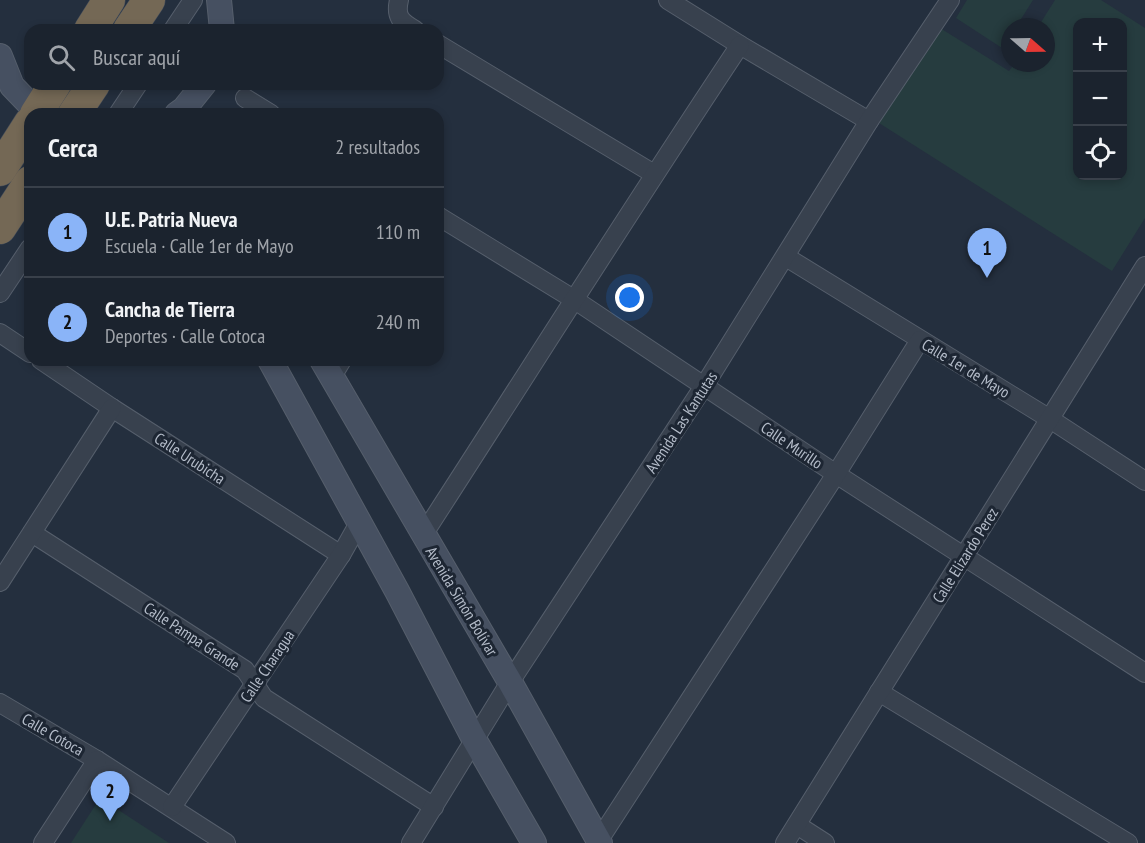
<!DOCTYPE html>
<html lang="es">
<meta charset="utf-8">
<style>
:root{--surface:#1b232e;--page:#282f3a;--text:#f1f3f6;--muted:#a0a4aa;--line:#39404a;--accent:#8ab4f8}
body{margin:0;font-family:"PT Sans Narrow",sans-serif;background:var(--page);color:var(--text)}
.controls{position:absolute;right:18px;top:18px;display:grid;overflow:hidden;border-radius:12px;box-shadow:0 3px 9px #0003}
.controls button{width:54px;height:54px;display:grid;place-items:center;padding:0;border:0;border-bottom:2px solid var(--line);background:var(--surface);color:var(--text);font:30px sans-serif}
.compass{position:absolute;left:1001px;top:18px;width:54px;height:54px;border-radius:50%;background:var(--surface);box-shadow:0 3px 9px #0003;rotate:110deg}
.you{position:absolute;left:630px;top:298px;width:21px;height:21px;margin:-15px;border:4px solid #fff;border-radius:50%;background:#1a73e8;box-shadow:0 0 0 9px #1a73e833}
.badge{display:grid;place-items:center;width:39px;height:39px;border-radius:50%;background:var(--accent);color:#111;font-size:20px;font-weight:700}
.pin{position:absolute;translate:-50% -50px;filter:drop-shadow(0 2px 3px #0008)}
.pin::after{content:'';position:absolute;top:32px;width:21px;height:18px;background:inherit;clip-path:polygon(0 0,100% 0,50% 100%)}
.list{margin:0;padding:0;list-style:none}
h2{display:flex;justify-content:space-between;align-items:center;height:78px;margin:0;padding:0 24px;font-size:26px}
h2 small{font-size:20px;font-weight:400;color:var(--muted)}
.list li{display:grid;grid-template-columns:39px 1fr auto;gap:18px;align-items:center;box-sizing:border-box;height:90px;padding:0 24px;border-top:2px solid var(--line)}
.list b{display:block;font-size:22px;white-space:nowrap}
.list p{margin:0;font-size:20px;white-space:nowrap;color:var(--muted)}
.list em{font-size:20px;font-style:normal;color:var(--muted)}
.icon{flex:none;width:33px;height:33px;fill:none;stroke:currentColor;stroke-width:2;stroke-linecap:round;stroke-linejoin:round}
.map{position:relative;flex:none;width:1145px;height:843px;overflow:hidden}
.search{position:absolute;background:var(--surface);box-shadow:0 3px 9px #0003;left:24px;top:24px;width:420px;height:66px;display:flex;align-items:center;gap:15px;box-sizing:border-box;padding:0 21px;border-radius:18px;color:var(--muted);font-size:22px}
.panel{position:absolute;background:var(--surface);box-shadow:0 3px 9px #0003;left:24px;top:108px;width:420px;height:258px;border-radius:18px}
.map>svg:first-child{display:block}
.green{fill:#263c3f;fill-rule:evenodd}
.lines{fill:none;stroke-linecap:round;stroke-linejoin:round}
.street-casing{stroke:#565f6c;stroke-width:20}
.secondary-casing{stroke:#565f6c;stroke-width:26}
.highway-casing{stroke:#434c59;stroke-width:33}
.street{stroke:#38414e;stroke-width:18}
.secondary{stroke:#465061;stroke-width:24}
.highway{stroke:#746855;stroke-width:32}
.labels{text-anchor:middle;stroke-width:6;stroke-linejoin:round;paint-order:stroke}
.street-label{font-size:16px;fill:#b4bcc9;stroke:#1d2633}
</style>
<div class="map">
<svg width="1145" height="843" viewBox="0 0 1145 843">
<rect width="100%" height="100%" fill="#242f3e"/>
<!-- green -->
<g class="green">
<polygon points="967,0 1033,0 1016,27 1010,27 1010,36 1002,48 956,18"/>
<path d="M1055,0H1101L1145,28V218L1112,271L879,123L940,28L1009,71L1015,63H1046V27H1038ZM1078,22H1122V176H1078Z"/>
<polygon points="100,798 169,843 71,843"/>
</g>
<g class="lines">
<defs>
<g id="street">
<path d="M399,0C395,17 401,22 415,30"/>
<polyline points="668,0 740,45 869,121"/>
<polyline points="173,30 193,0"/>
<polyline points="438,44 654,174"/>
<polyline points="245,98 271,114"/>
<polyline points="118,114 138,84"/>
<polyline points="438,216 575,300 836,474 1145,673"/>
<polyline points="786,257 1050,419 1145,481"/>
<polyline points="0,293 30,248"/>
<polyline points="0,333 30,353"/>
<polyline points="41,360 112,408 341,555"/>
<polyline points="331,378 342,360"/>
<polyline points="32,533 245,670 264,698 434,807"/>
<path d="M423,535C529,371 632,207 740,45"/>
<polyline points="0,582 112,408"/>
<polyline points="879,692 1128,843"/>
<polyline points="0,703 97,760 226,843"/>
<polyline points="172,807 341,555 359,523"/>
<polyline points="797,825 825,843"/>
<polyline points="599,840 836,474 920,340"/>
<polyline points="43,843 97,760"/>
<polyline points="411,843 510,682 704,386 869,121 950,0"/>
<polyline points="785,843 1145,266"/>
</g>
<g id="secondary">
<polyline points="219,0 222,30"/>
<polyline points="0,56 12,86 39,114"/>
<polyline points="177,114 184,109 204,84"/>
<polyline points="270,360 397,591 474,739 534,843"/>
<polyline points="322,360 510,682 600,843"/>
</g>
<g id="highway">
<polyline points="90,30 109,0"/>
<polyline points="129,30 149,0"/>
<polyline points="36,114 55,84"/>
<polyline points="74,114 94,84"/>
<polyline points="0,170 30,123"/>
<polyline points="0,228 30,182"/>
</g>
</defs>
<!-- street casing -->
<use href="#street" class="street-casing"/>
<!-- secondary casing -->
<use href="#secondary" class="secondary-casing"/>
<!-- highway casing -->
<use href="#highway" class="highway-casing"/>
<!-- street -->
<use href="#street" class="street"/>
<!-- secondary -->
<use href="#secondary" class="secondary"/>
<!-- highway -->
<use href="#highway" class="highway"/>
</g>
<g class="labels">
<!-- street labels -->
<g class="street-label">
<text transform="translate(966 368) rotate(31)" y="6">Calle 1er de Mayo</text>
<text transform="translate(681 422) rotate(-57)" y="6">Avenida Las Kantutas</text>
<text transform="translate(792 445) rotate(34)" y="6">Calle Murillo</text>
<text transform="translate(190 458) rotate(33)" y="6">Calle Urubicha</text>
<text transform="translate(965 555) rotate(-58)" y="6">Calle Elizardo Perez</text>
<text transform="translate(462 601) rotate(59)" y="6">Avenida Simón Bolívar</text>
<text transform="translate(192 636) rotate(33)" y="6">Calle Pampa Grande</text>
<text transform="translate(267 666) rotate(-56)" y="6">Calle Charagua</text>
<text transform="translate(53 734) rotate(30)" y="6">Calle Cotoca</text>
</g>
</g>
</svg>
<div class="controls">
<button>+</button>
<button>−</button>
<button><svg class="icon" aria-label="locate" viewBox="0 0 24 24"><circle cx="12" cy="12" r="6"/><path d="M12 2v4M12 18v4M2 12h4M18 12h4"/></svg></button>
</div>
<svg class="compass" viewBox="-18 -18 36 36"><path d="M0-13l5 13h-10z" fill="#e53935"/><path d="M0 13l5-13h-10z" fill="#a0a4aa"/></svg>
<div class="you"></div>
<div class="pin badge" style="left:987px;top:278px">1</div>
<div class="pin badge" style="left:110px;top:821px">2</div>
<div class="search"><svg class="icon" aria-label="search" viewBox="0 0 24 24"><circle cx="10" cy="10" r="6"/><path d="M15 15l6 6"/></svg>Buscar aquí</div>
<section class="panel">
<h2>Cerca<small>2 resultados</small></h2>
<ul class="list">
<li><span class="badge">1</span><div><b>U.E. Patria Nueva</b><p>Escuela · Calle 1er de Mayo</p></div><em>110 m</em></li>
<li><span class="badge">2</span><div><b>Cancha de Tierra</b><p>Deportes · Calle Cotoca</p></div><em>240 m</em></li>
</ul>
</section>
</div>
